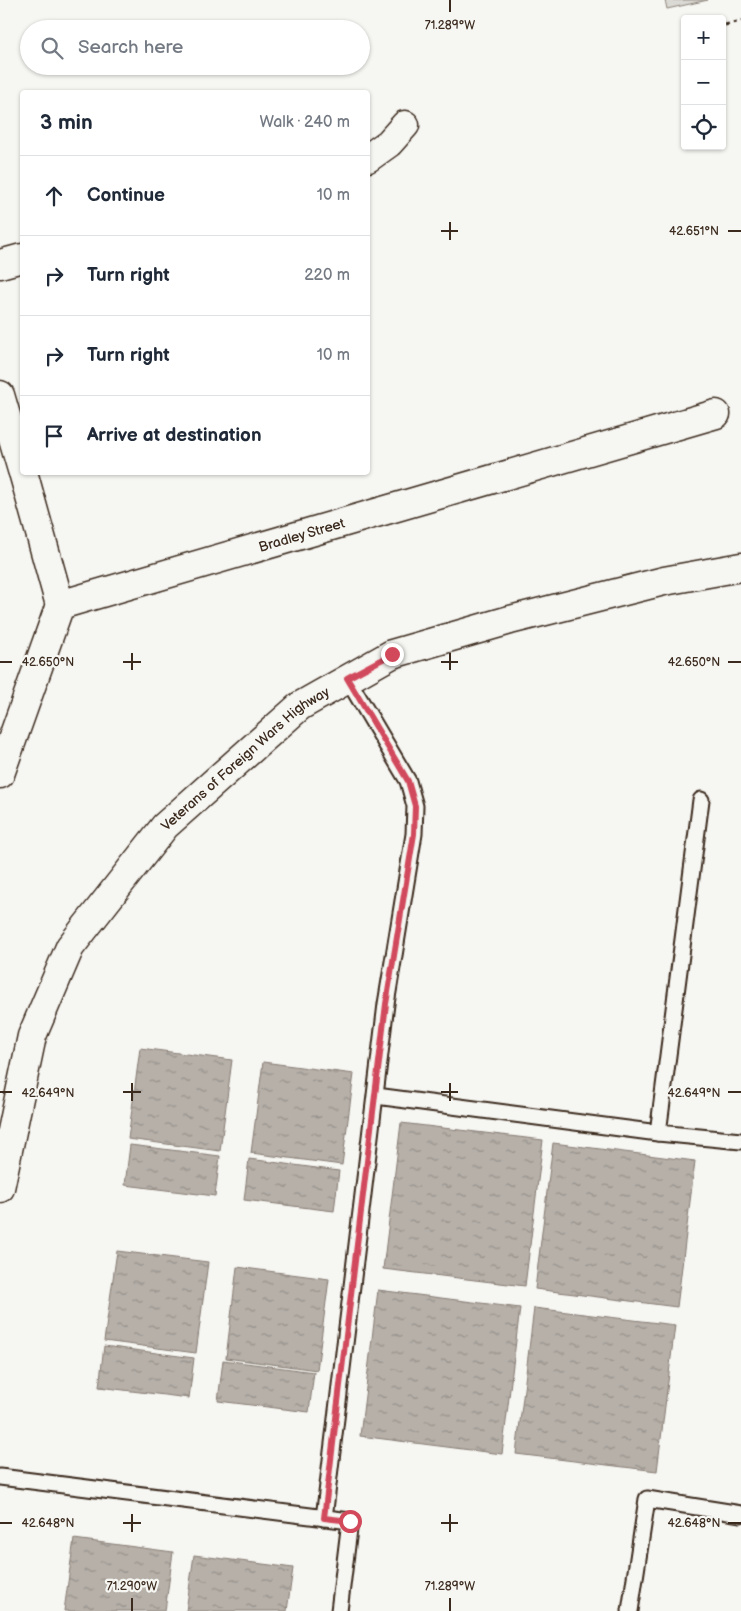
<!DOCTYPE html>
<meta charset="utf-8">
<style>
:root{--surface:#fff;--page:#f2f2f3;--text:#1f2937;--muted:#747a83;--line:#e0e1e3}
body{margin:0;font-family:"Balsamiq Sans",sans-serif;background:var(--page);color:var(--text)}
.controls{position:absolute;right:15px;top:15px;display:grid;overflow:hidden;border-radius:5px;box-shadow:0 1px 4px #0004}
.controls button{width:45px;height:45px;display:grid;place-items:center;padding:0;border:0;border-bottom:1px solid var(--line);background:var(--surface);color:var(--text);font:25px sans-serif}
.stop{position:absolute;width:15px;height:15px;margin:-11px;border:4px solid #d1495b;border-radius:50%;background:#fff}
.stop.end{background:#d1495b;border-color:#fff;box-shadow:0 1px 5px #0008}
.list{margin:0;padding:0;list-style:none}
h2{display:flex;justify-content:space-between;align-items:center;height:65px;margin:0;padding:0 20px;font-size:21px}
h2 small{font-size:16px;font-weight:400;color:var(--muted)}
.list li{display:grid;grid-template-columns:32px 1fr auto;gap:15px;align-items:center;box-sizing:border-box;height:80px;padding:0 20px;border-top:1px solid var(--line)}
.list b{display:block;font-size:19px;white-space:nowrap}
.list em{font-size:16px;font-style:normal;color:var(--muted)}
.icon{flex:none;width:28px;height:28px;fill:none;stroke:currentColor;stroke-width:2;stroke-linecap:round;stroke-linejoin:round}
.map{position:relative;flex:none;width:741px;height:1611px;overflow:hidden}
.search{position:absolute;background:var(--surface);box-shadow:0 1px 4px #0004;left:20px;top:20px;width:350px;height:55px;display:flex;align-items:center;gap:12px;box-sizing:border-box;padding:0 18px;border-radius:28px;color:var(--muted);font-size:19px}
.panel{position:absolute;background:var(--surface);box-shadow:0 1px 4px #0004;left:20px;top:90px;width:350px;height:385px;border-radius:5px}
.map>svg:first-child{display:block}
.pitch{fill:#dad9d3;stroke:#8a8278}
.water{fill:url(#water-ripples);stroke:#857a71}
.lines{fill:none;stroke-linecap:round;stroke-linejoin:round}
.service-casing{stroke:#3b2a1e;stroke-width:19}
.minor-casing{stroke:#3b2a1e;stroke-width:31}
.primary-casing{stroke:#3b2a1e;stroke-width:31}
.path{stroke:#3b2a1e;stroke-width:3;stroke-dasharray:4 4;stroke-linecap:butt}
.service{stroke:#f6f6f2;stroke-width:15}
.minor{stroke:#f6f6f2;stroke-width:28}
.primary{stroke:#f6f6f2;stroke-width:28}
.route{stroke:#d1495b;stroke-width:6}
.ticks{fill:none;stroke:#3b2a1e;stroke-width:2}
.labels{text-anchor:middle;stroke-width:4.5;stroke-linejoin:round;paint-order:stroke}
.street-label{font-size:14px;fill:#3b2a1e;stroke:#f6f6f2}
.ticks-label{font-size:12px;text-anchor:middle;fill:#3b2a1e;stroke:#f6f6f2;stroke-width:4.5;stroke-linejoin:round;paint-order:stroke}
</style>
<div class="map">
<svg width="741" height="1611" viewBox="0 0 741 1611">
<defs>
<pattern id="water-ripples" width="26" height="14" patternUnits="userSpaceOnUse" patternTransform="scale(1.25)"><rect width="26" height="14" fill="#b6b0a9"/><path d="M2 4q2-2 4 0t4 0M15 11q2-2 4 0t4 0" fill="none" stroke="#958f89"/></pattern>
</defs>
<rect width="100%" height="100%" fill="#f6f6f2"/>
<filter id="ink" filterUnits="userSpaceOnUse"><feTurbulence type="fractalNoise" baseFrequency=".02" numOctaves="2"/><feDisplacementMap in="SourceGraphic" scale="10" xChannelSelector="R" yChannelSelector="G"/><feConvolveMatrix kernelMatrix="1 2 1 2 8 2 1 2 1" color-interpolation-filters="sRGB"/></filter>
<g filter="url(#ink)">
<!-- pitch -->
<polygon class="pitch" points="665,0 708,0 667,9"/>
<!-- water -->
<g class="water">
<polygon points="140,1048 232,1060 220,1151 128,1139"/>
<polygon points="263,1062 354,1074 342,1165 251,1153"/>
<polygon points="401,1123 543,1140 525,1286 383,1269"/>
<polygon points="553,1143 695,1161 677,1307 535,1289"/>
<polygon points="130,1145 220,1156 215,1196 125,1185"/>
<polygon points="249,1159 339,1171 334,1211 244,1200"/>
<polygon points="117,1251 208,1262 196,1353 104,1341"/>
<polygon points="237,1267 329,1279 317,1370 226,1358"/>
<polygon points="378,1290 520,1308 502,1454 360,1436"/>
<polygon points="534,1308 675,1325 657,1471 516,1454"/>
<polygon points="104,1346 194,1358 189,1398 99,1387"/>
<polygon points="223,1360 314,1372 309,1412 218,1401"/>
<polygon points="74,1539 173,1552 165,1611 64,1611"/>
<polygon points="194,1555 293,1568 287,1611 186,1611"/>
</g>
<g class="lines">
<defs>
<g id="service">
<polyline points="376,1096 658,1133 741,1141"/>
<polyline points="658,1133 701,800"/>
<polyline points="0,1477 350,1521 339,1611"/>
<polyline points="324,1518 386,1004 414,834 415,806 408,781 347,678"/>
<polyline points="630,1611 647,1499 741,1514"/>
</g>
<g id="minor">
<polyline points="368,158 389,143 405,125"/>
<polyline points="0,264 22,258"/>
<polyline points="0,395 22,470"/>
<polyline points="23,472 60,605"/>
<path id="s1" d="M0,774L60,605L716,414"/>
</g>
<g id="primary">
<path id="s2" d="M0,1188L32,1036L70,947L165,826L300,706L392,654L510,620L664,581L741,567"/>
</g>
</defs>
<!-- service casing -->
<use href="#service" class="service-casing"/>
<!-- minor casing -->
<use href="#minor" class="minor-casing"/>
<!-- primary casing -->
<use href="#primary" class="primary-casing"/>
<!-- path -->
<polyline class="path" points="725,25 741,21"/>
<!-- service -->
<use href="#service" class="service"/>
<!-- minor -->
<use href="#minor" class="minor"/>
<!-- primary -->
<use href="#primary" class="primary"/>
</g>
</g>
<g class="lines" filter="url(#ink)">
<!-- route -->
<polyline class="route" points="350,1521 324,1518 386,1004 414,834 415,806 408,781 347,678 392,654"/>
</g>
<!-- ticks -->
<path class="ticks" d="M450,0V12M450,222V240M441,231H458M728,231H741M132,653V670M450,653V670M0,662H12M123,662H141M441,662H458M728,662H741M132,1083V1101M450,1083V1101M0,1092H12M123,1092H141M441,1092H458M728,1092H741M132,1514V1532M450,1514V1532M0,1523H12M123,1523H141M441,1523H458M728,1523H741M132,1598V1611M450,1598V1611"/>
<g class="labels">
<!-- street labels -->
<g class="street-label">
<text dy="5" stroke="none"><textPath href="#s1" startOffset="431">Bradley Street</textPath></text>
<text dy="5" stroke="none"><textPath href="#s2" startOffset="511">Veterans of Foreign Wars Highway</textPath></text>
</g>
</g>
<g class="ticks-label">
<text x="450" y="29">71.289°W</text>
<text x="694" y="235">42.651°N</text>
<text x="48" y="666">42.650°N</text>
<text x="694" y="666">42.650°N</text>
<text x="48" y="1097">42.649°N</text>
<text x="694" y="1097">42.649°N</text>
<text x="48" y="1527">42.648°N</text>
<text x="694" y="1527">42.648°N</text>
<text x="132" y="1590">71.290°W</text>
<text x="450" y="1590">71.289°W</text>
</g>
</svg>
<div class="controls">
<button>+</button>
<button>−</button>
<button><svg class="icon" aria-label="locate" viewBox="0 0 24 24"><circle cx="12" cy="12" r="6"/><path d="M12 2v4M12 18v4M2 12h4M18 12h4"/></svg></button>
</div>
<div class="stop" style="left:350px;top:1521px"></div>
<div class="stop end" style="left:392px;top:654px"></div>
<div class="search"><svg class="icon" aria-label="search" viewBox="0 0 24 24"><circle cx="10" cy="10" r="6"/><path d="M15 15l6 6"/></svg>Search here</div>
<section class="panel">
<h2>3 min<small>Walk · 240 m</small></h2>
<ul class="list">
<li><svg class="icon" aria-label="ahead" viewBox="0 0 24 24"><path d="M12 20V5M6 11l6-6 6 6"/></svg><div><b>Continue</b></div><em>10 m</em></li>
<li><svg class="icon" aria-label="right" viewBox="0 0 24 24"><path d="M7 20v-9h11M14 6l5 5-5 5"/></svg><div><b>Turn right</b></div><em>220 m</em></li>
<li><svg class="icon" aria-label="right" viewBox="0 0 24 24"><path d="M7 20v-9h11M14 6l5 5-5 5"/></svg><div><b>Turn right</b></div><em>10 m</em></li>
<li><svg class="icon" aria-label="arrive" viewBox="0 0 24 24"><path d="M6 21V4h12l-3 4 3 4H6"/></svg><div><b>Arrive at destination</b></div></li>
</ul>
</section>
</div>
